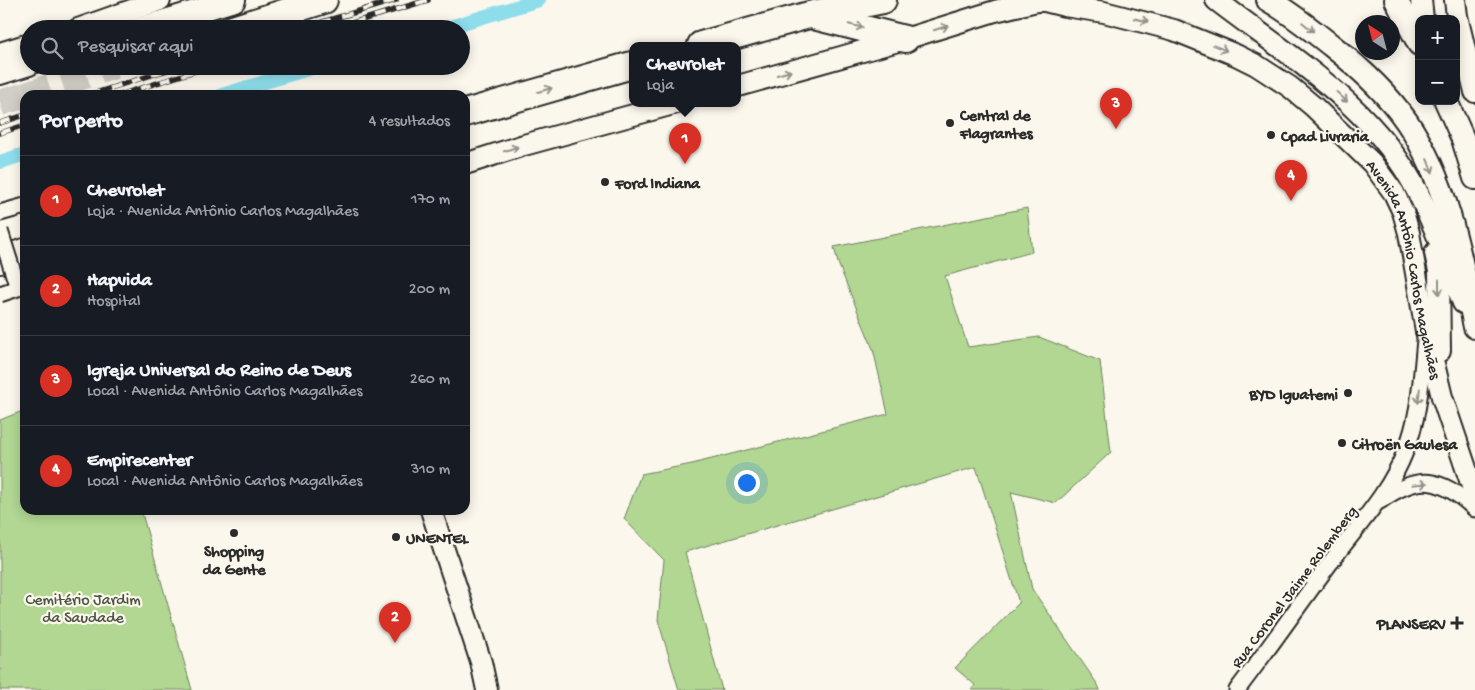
<!DOCTYPE html>
<html lang="pt">
<meta charset="utf-8">
<style>
:root{--surface:#171b24;--page:#242831;--text:#f1f3f6;--muted:#9ea1a6;--line:#363941;--accent:#d93025}
body{margin:0;font-family:"Gochi Hand",sans-serif;background:var(--page);color:var(--text)}
.controls{position:absolute;right:15px;top:15px;display:grid;overflow:hidden;border-radius:10px;box-shadow:0 2px 12px #0003}
.controls button{width:45px;height:45px;display:grid;place-items:center;padding:0;border:0;border-bottom:1px solid var(--line);background:var(--surface);color:var(--text);font:25px sans-serif}
.compass{position:absolute;left:1355px;top:15px;width:45px;height:45px;border-radius:50%;background:var(--surface);box-shadow:0 2px 12px #0003;rotate:324deg}
.you{position:absolute;left:746px;top:482px;width:18px;height:18px;margin:-12px;border:4px solid #fff;border-radius:50%;background:#1a73e8;box-shadow:0 0 0 8px #1a73e833}
.badge{display:grid;place-items:center;width:32px;height:32px;border-radius:50%;background:var(--accent);color:#fff;font-size:16px;font-weight:700}
.pin{position:absolute;translate:-50% -41px;filter:drop-shadow(0 1px 2px #0008)}
.pin::after{content:'';position:absolute;top:26px;width:18px;height:15px;background:inherit;clip-path:polygon(0 0,100% 0,50% 100%)}
.popup{position:absolute;left:629px;top:42px;width:112px;height:65px;box-sizing:border-box;display:grid;place-content:center;border-radius:10px;background:var(--surface);filter:drop-shadow(0 1px 4px #0005);font-size:16px;white-space:nowrap;color:var(--muted)}
.popup b{font-size:19px;color:var(--text)}
.popup::after{content:'';position:absolute;left:50%;top:100%;margin-left:-10px;border:10px solid transparent;border-top-color:var(--surface)}
.list{margin:0;padding:0;list-style:none}
h2{display:flex;justify-content:space-between;align-items:center;height:65px;margin:0;padding:0 20px;font-size:21px}
h2 small{font-size:16px;font-weight:400;color:var(--muted)}
.list li{display:grid;grid-template-columns:32px 1fr auto;gap:15px;align-items:center;box-sizing:border-box;height:90px;padding:0 20px;border-top:1px solid var(--line)}
.list b{display:block;font-size:19px;white-space:nowrap}
.list p{margin:0;font-size:16px;white-space:nowrap;color:var(--muted)}
.list em{font-size:16px;font-style:normal;color:var(--muted)}
.icon{flex:none;width:28px;height:28px;fill:none;stroke:currentColor;stroke-width:2;stroke-linecap:round;stroke-linejoin:round}
.map{position:relative;flex:none;width:1475px;height:690px;overflow:hidden}
.search{position:absolute;background:var(--surface);box-shadow:0 2px 12px #0003;left:20px;top:20px;width:450px;height:55px;display:flex;align-items:center;gap:12px;box-sizing:border-box;padding:0 18px;border-radius:28px;color:var(--muted);font-size:19px}
.panel{position:absolute;background:var(--surface);box-shadow:0 2px 12px #0003;left:20px;top:90px;width:450px;height:425px;border-radius:15px}
.map>svg:first-child{display:block}
.green{fill:#b1d792;stroke:#6e815e}
.lines{fill:none;stroke-linecap:round;stroke-linejoin:round}
.canal{stroke:#8eddeb;stroke-width:14}
.highway-tunnel{stroke:#d1cec5;stroke-width:26;stroke-dasharray:26 13;stroke-linecap:butt}
.street-casing{stroke:#2b2b2b;stroke-width:19}
.secondary-casing{stroke:#2b2b2b;stroke-width:24}
.primary-casing{stroke:#2b2b2b;stroke-width:26}
.highway-casing{stroke:#2b2b2b;stroke-width:30}
.street{stroke:#fbf7ec;stroke-width:15}
.secondary{stroke:#fbf7ec;stroke-width:20}
.primary{stroke:#fbf7ec;stroke-width:22}
.highway{stroke:#fbf7ec;stroke-width:26}
.rail-casing{stroke:#2b2b2b;stroke-width:5.5}
.rail{stroke:#fbf7ec;stroke-width:4;stroke-dasharray:11;stroke-linecap:butt}
.street-bridge-casing{stroke:#2b2b2b;stroke-width:19;stroke-linecap:butt}
.street-bridge{stroke:#fbf7ec;stroke-width:15}
.oneway{stroke:#93918c}
.poi-dot{fill:#2b2b2b;stroke:#fbf7ec;stroke-width:2}
.labels{text-anchor:middle;stroke-width:4.5;stroke-linejoin:round;paint-order:stroke}
.poi-label{font-size:16px;font-weight:bold;fill:#2b2b2b;stroke:#fbf7ec;text-anchor:start}
.street-label{font-size:16px;fill:#2b2b2b;stroke:#fbf7ec}
.park-label{font-size:16px;fill:#4c5645;stroke:#fbf7ec}
</style>
<div class="map">
<svg width="1475" height="690" viewBox="0 0 1475 690">
<rect width="100%" height="100%" fill="#fbf7ec"/>
<filter id="ink" filterUnits="userSpaceOnUse"><feTurbulence type="fractalNoise" baseFrequency=".02" numOctaves="2"/><feDisplacementMap in="SourceGraphic" scale="10" xChannelSelector="R" yChannelSelector="G"/><feConvolveMatrix kernelMatrix="1 2 1 2 8 2 1 2 1" color-interpolation-filters="sRGB"/></filter>
<g filter="url(#ink)">
<!-- green -->
<g class="green">
<polygon points="1027,208 1032,252 945,276 968,347 1039,337 1100,361 1111,452 1056,503 1011,492 1032,589 1098,685 1100,690 971,690 975,685 955,668 1019,603 976,467 685,552 722,690 679,690 658,620 664,560 624,519 641,474 692,464 888,414 873,349 838,263 834,247"/>
<polygon points="25,410 25,510 141,510 192,690 0,690 0,420"/>
</g>
<g class="lines">
<!-- canal -->
<g class="canal">
<polyline points="443,29 539,0"/>
<polyline points="222,95 318,66"/>
<polyline points="0,162 25,154"/>
</g>
<!-- highway-tunnel -->
<g class="highway-tunnel">
<polyline points="25,95 115,66"/>
<polyline points="0,103 25,95"/>
</g>
<defs>
<g id="street">
<polyline points="0,213 25,206"/>
<path d="M1380,501C1419,473 1441,477 1475,509"/>
<path d="M1237,690C1271,646 1302,600 1336,555C1361,522 1390,491 1405,452C1420,417 1421,378 1425,340"/>
</g>
<g id="secondary">
<path d="M1216,0C1290,57 1375,107 1418,193C1436,228 1449,266 1463,303"/>
<polyline points="1421,0 1423,19"/>
<polyline points="1455,0 1457,16 1475,92"/>
<polyline points="78,29 160,0"/>
<polyline points="0,53 29,44"/>
<path id="s1" d="M738,86L905,39L995,11L1041,0L1065,6L1104,12L1174,30L1236,55L1256,65L1290,87L1314,107L1372,163L1394,193L1403,212L1409,233L1426,331L1442,397L1475,495"/>
<polyline points="465,164 524,145 677,103"/>
<polyline points="1435,253 1439,271 1440,351"/>
<polyline points="431,510 481,662 487,690"/>
</g>
<g id="primary">
<polyline points="1041,0 1043,0"/>
<path d="M1268,0C1291,13 1312,30 1332,46C1360,68 1387,93 1407,122C1447,181 1461,258 1475,327"/>
<polyline points="1396,0 1419,44"/>
<polyline points="139,29 234,0"/>
<polyline points="0,73 29,64"/>
<polyline points="1446,101 1463,139 1475,178"/>
</g>
<g id="highway">
<polyline points="817,17 905,39"/>
<polyline points="233,29 324,0"/>
<polyline points="701,45 809,15 883,0"/>
<polyline points="465,113 632,65"/>
<polyline points="0,260 25,252"/>
</g>
</defs>
<!-- street casing -->
<use href="#street" class="street-casing"/>
<!-- secondary casing -->
<use href="#secondary" class="secondary-casing"/>
<!-- primary casing -->
<use href="#primary" class="primary-casing"/>
<!-- highway casing -->
<use href="#highway" class="highway-casing"/>
<!-- street -->
<use href="#street" class="street"/>
<!-- secondary -->
<use href="#secondary" class="secondary"/>
<!-- primary -->
<use href="#primary" class="primary"/>
<!-- highway -->
<use href="#highway" class="highway"/>
<defs>
<g id="rail">
<polyline points="299,29 396,0"/>
<polyline points="332,29 428,0"/>
<polyline points="89,95 180,66"/>
<polyline points="119,95 211,66"/>
<polyline points="0,123 25,115"/>
<polyline points="0,133 25,125"/>
</g>
</defs>
<!-- rail casing -->
<use href="#rail" class="rail-casing"/>
<!-- rail -->
<use href="#rail" class="rail"/>
<defs>
<polyline id="street-bridge" points="0,231 18,288 0,294"/>
</defs>
<!-- street-bridge casing -->
<use href="#street-bridge" class="street-bridge-casing"/>
<!-- street-bridge -->
<use href="#street-bridge" class="street-bridge"/>
</g>
<!-- one-way arrows -->
<defs><path id="oneway-shaft" d="M-6 0H5M1.5-3L5.5 0L1.5 3" fill="none" stroke-width="1.6" stroke-linecap="round" stroke-linejoin="round" transform="scale(1.25)"/></defs>
<g class="oneway">
<use href="#oneway-shaft" transform="translate(1141 20) rotate(14)"/>
<use href="#oneway-shaft" transform="translate(856 26) rotate(14)"/>
<use href="#oneway-shaft" transform="translate(1308 27) rotate(39)"/>
<use href="#oneway-shaft" transform="translate(941 28) rotate(-18)"/>
<use href="#oneway-shaft" transform="translate(1220 48) rotate(23)"/>
<use href="#oneway-shaft" transform="translate(784 73) rotate(-16)"/>
<use href="#oneway-shaft" transform="translate(545 90) rotate(-16)"/>
<use href="#oneway-shaft" transform="translate(1342 97) rotate(43)"/>
<use href="#oneway-shaft" transform="translate(511 149) rotate(-18)"/>
<use href="#oneway-shaft" transform="translate(1430 166) rotate(68)"/>
<use href="#oneway-shaft" transform="translate(1439 287) rotate(90)"/>
<use href="#oneway-shaft" transform="translate(1419 396) rotate(96)"/>
<use href="#oneway-shaft" transform="translate(1420 484) rotate(-6)"/>
</g>
</g>
<!-- markers -->
<g class="poi-dot">
<circle cx="950" cy="123" r="5"/>
<circle cx="1271" cy="135" r="5"/>
<circle cx="605" cy="182" r="5"/>
<circle cx="1348" cy="393" r="5"/>
<circle cx="1342" cy="443" r="5"/>
<circle cx="234" cy="533" r="5"/>
<circle cx="396" cy="537" r="5"/>
<path d="M1454.5 615.5h5v5h5v5h-5v5h-5v-5h-5v-5h5z"/>
</g>
<g class="labels">
<!-- poi labels -->
<g class="poi-label">
<text x="960" y="120">Central de<tspan x="960" dy="18">Flagrantes</tspan></text>
<text x="1281" y="141">Cpad Livraria</text>
<text x="615" y="188">Ford Indiana</text>
<text x="1338" y="399" text-anchor="end">BYD Iguatemi</text>
<text x="1352" y="449">Citroën Gaulesa</text>
<text x="406" y="543">UNENTEL</text>
<text x="234" y="556" text-anchor="middle">Shopping<tspan x="234" dy="18">da Gente</tspan></text>
<text x="1446" y="629" text-anchor="end">PLANSERV</text>
</g>
<!-- street labels -->
<g class="street-label">
<text dy="6" stroke="none"><textPath href="#s1" startOffset="806">Avenida Antônio Carlos Magalhães</textPath></text>
<text transform="translate(1293 586) rotate(-53)" y="6">Rua Coronel Jaime Rolemberg</text>
</g>
<!-- park labels -->
<g class="park-label">
<text x="83" y="604">Cemitério Jardim<tspan x="83" dy="18">da Saudade</tspan></text>
</g>
</g>
</svg>
<div class="controls">
<button>+</button>
<button>−</button>
</div>
<svg class="compass" viewBox="-18 -18 36 36"><path d="M0-13l5 13h-10z" fill="#e53935"/><path d="M0 13l5-13h-10z" fill="#9ea1a6"/></svg>
<div class="you"></div>
<div class="pin badge" style="left:685px;top:164px">1</div>
<div class="popup"><b>Chevrolet</b>Loja</div>
<div class="pin badge" style="left:395px;top:643px">2</div>
<div class="pin badge" style="left:1116px;top:129px">3</div>
<div class="pin badge" style="left:1291px;top:201px">4</div>
<div class="search"><svg class="icon" aria-label="search" viewBox="0 0 24 24"><circle cx="10" cy="10" r="6"/><path d="M15 15l6 6"/></svg>Pesquisar aqui</div>
<section class="panel">
<h2>Por perto<small>4 resultados</small></h2>
<ul class="list">
<li><span class="badge">1</span><div><b>Chevrolet</b><p>Loja · Avenida Antônio Carlos Magalhães</p></div><em>170 m</em></li>
<li><span class="badge">2</span><div><b>Hapvida</b><p>Hospital</p></div><em>200 m</em></li>
<li><span class="badge">3</span><div><b>Igreja Universal do Reino de Deus</b><p>Local · Avenida Antônio Carlos Magalhães</p></div><em>260 m</em></li>
<li><span class="badge">4</span><div><b>Empirecenter</b><p>Local · Avenida Antônio Carlos Magalhães</p></div><em>310 m</em></li>
</ul>
</section>
</div>
